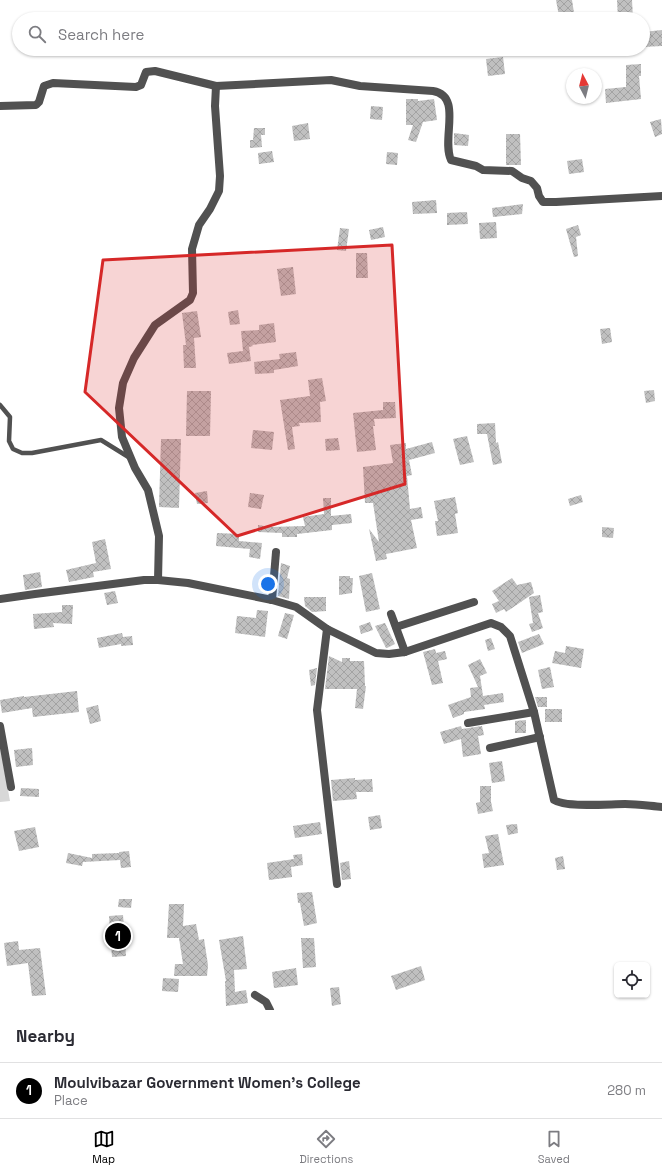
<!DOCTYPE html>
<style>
:root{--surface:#fff;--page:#f2f2f3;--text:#2b2b33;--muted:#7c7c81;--line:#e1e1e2;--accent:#000}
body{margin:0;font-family:"Space Grotesk",sans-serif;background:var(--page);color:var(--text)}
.controls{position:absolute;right:12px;bottom:12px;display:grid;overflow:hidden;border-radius:6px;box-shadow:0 1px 3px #0004}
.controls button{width:36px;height:36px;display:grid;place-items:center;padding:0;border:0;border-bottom:1px solid var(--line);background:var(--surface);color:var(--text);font:20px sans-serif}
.compass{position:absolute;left:566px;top:68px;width:36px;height:36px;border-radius:50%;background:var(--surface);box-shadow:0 1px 3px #0004;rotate:353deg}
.you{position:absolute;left:268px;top:584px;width:14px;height:14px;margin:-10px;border:3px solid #fff;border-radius:50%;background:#1a73e8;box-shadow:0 0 0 6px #1a73e833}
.badge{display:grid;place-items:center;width:26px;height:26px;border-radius:50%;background:var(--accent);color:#fff;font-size:13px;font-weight:700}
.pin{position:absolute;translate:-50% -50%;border:2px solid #fff;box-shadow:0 1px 4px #0006}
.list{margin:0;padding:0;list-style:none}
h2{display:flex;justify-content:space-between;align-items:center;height:52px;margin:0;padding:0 16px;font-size:17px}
h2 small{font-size:13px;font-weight:400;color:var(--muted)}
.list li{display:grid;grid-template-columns:26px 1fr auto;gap:12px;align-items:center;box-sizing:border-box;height:56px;padding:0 16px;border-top:1px solid var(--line)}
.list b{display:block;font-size:15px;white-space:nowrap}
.list p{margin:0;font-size:13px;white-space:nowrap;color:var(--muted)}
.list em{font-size:13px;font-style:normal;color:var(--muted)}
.icon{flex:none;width:22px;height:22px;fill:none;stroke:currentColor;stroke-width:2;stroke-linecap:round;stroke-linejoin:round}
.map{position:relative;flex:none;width:662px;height:1010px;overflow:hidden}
.search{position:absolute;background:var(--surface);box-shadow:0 1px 3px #0004;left:12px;right:12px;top:12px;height:44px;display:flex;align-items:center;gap:10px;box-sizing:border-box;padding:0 14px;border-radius:22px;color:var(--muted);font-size:15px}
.sheet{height:108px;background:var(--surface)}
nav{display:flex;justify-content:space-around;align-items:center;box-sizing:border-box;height:56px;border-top:1px solid var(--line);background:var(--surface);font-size:11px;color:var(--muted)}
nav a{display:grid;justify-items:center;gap:2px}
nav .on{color:var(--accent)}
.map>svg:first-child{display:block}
.grass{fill:#d8d8d8}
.building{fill:url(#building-cross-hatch)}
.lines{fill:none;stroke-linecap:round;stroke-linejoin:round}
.service{stroke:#515151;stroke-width:4.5}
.minor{stroke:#515151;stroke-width:8}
.marked{fill:#d62828;fill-opacity:0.2;stroke:#d62828;stroke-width:3;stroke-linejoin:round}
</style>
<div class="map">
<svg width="662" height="1010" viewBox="0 0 662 1010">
<defs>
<pattern id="building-cross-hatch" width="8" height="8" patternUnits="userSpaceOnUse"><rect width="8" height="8" fill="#c0c0c0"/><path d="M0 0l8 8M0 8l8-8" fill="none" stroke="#a3a3a3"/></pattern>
</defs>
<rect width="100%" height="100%" fill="#fff"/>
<!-- grass -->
<polygon class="grass" points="0,746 10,801 0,802"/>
<!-- building -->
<g class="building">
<polygon points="556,0 572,0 574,13 559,16"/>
<polygon points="617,0 632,0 633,19 618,19"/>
<polygon points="662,30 662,46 643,47 643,32"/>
<polygon points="503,57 505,74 488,76 486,59"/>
<polygon points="641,64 641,76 639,76 641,99 606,103 605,89 626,87 626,65"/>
<polygon points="406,99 418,99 418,101 434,99 437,120 423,122 416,142 408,140 413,125 406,125"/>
<polygon points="371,106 383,107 382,120 370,119"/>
<polygon points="661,119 662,134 655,137 650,122"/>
<polygon points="308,123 310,139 294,141 292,126"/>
<polygon points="254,128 265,128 265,135 261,135 262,147 250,148 250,140 253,140"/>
<polygon points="454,133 469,135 468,146 454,145"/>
<polygon points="506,134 520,134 521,165 506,165"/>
<polygon points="272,151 274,162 259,164 258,153"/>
<polygon points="387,152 398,153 397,165 386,164"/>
<polygon points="582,159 584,172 569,174 567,161"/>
<polygon points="436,200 437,213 413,214 412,202"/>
<polygon points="523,204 522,214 493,217 492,208"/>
<polygon points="467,212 468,224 447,225 447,213"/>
<polygon points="496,222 497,238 480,239 479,223"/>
<polygon points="578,225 581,235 576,237 578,256 574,257 566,229"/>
<polygon points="383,227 385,237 371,240 369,230"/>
<polygon points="340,228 349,229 346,251 337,250"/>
<polygon points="356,253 367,253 368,278 356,278"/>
<polygon points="293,267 296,294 281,296 277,269"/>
<polygon points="238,310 240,324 230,325 228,312"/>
<polygon points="197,311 201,337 194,338 196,368 184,368 183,345 186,345 182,313"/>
<polygon points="274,323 276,342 252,345 253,346 249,347 251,361 229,364 227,353 243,351 241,331 259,330 259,325"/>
<polygon points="610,328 612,342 602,344 600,329"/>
<polygon points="296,352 298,366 274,370 274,373 255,374 254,362 280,359 279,354"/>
<polygon points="322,378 326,401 320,402 321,422 299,423 300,426 292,427 295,449 288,450 280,400 310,396 308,380"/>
<polygon points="654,390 655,401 646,403 644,391"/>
<polygon points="187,391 211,391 210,436 186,436"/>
<polygon points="383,402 395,402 396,418 374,419 375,426 373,426 376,450 357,452 353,413 383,410"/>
<polygon points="495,423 496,443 498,442 502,463 493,465 487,434 477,434 477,424"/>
<polygon points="253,430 274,432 272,450 251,448"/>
<polygon points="467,436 474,462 460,465 453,439"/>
<polygon points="338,438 340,450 326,451 325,439"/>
<polygon points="161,439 181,439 179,508 159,507"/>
<polygon points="432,442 435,453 409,460 412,475 407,476 410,509 421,507 423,518 411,520 417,548 386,554 387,559 376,561 369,529 379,542 373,503 365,503 363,467 393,463 390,445 406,443 406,449"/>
<polygon points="207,491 208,503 197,504 195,493"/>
<polygon points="250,493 264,495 261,509 248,507"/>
<polygon points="581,495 583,502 570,506 568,499"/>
<polygon points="455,497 458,513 455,514 458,533 437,536 435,521 438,521 434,501"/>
<polygon points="323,498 331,498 331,516 351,514 352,523 332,525 332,530 297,534 297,537 282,537 282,533 258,532 258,525 270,527 305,526 303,517 324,514"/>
<polygon points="602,527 614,528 613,538 602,537"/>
<polygon points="217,533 239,534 239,541 262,543 260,559 249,557 250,549 216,546"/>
<polygon points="105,539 111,569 93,572 94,577 69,582 66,570 96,563 92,542"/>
<polygon points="281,563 290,566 287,578 290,579 289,599 278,596"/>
<polygon points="40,572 42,587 25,590 23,575"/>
<polygon points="372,573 380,609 366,612 359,576"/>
<polygon points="339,576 350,576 350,578 353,578 352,593 339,595"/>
<polygon points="512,578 517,585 531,582 534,593 506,612 504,609 496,613 492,604 499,601 492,591"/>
<polygon points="115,591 118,603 107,605 104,593"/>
<polygon points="540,595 543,612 538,613 543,628 532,632 529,624 533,623 529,597"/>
<polygon points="304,597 326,597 326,611 312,612 305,606"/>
<polygon points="62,605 73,605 72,624 53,623 54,627 34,629 33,614 62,612"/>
<polygon points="257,610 268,611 265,637 235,633 237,616 256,618"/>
<polygon points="285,613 294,615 287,639 278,636"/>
<polygon points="370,622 373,630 361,634 359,626"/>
<polygon points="385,623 395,644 387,648 386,648 375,626"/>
<polygon points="122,633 123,637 132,636 133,645 121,646 121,644 99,648 97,638"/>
<polygon points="539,634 544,644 522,653 518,642"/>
<polygon points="491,638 495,649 488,651 485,640"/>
<polygon points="566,646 584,649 581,668 552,663 555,651 565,653"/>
<polygon points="435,649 436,653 445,651 447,659 438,661 443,683 432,685 423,652"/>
<polygon points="329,656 342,662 342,658 350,658 350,661 364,661 365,686 366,686 363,709 355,708 357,689 325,689"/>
<polygon points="480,659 487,673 480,676 483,696 503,693 504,702 484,705 485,709 464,712 464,714 453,718 448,705 471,697 470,688 478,687 468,665"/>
<polygon points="550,667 554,687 542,689 538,670"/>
<polygon points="317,668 315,685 311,686 309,670"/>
<polygon points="77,691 79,712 33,717 32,708 2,713 0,700 24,696 24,697"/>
<polygon points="535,697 547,697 547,707 538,707"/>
<polygon points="98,705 101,721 90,724 86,708"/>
<rect x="545" y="709" width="17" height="13"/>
<polygon points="526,720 526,733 515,733 515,721"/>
<polygon points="461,726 462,729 482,726 484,735 478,736 481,754 463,757 461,739 444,744 440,732"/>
<polygon points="32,748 33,765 16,767 14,750"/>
<polygon points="502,761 505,781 492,783 489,763"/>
<polygon points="355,778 355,780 372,779 373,792 356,792 357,799 333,801 331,780"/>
<polygon points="480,786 491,786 491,802 493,811 478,814 476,803 480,802"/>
<polygon points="21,788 39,789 39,797 20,796"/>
<polygon points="380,815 382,828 370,830 368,817"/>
<polygon points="320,822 322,834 295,838 293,826"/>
<polygon points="517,824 518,833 508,835 506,825"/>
<polygon points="35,827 39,847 19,851 14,831"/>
<polygon points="498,834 504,865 484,868 482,854 489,853 485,836"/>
<polygon points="129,851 131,867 121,868 120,860 83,862 82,866 66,863 68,853 92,858 92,854 119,853 119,852"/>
<polygon points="302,854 303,865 291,867 292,877 269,880 267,863 294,859 293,855"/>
<polygon points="563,856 565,869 557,870 555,858"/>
<polygon points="349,861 351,879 342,880 340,863"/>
<polygon points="312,892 317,923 304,926 300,903 298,903 297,893"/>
<polygon points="119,899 132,899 131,908 118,907"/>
<polygon points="169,904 184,904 183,926 196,924 199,940 204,939 208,965 207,976 174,976 175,964 183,964 179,938 167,938"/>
<polygon points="123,915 126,956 112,957 109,916"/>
<polygon points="243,936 247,969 234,970 235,992 246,990 248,1003 226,1006 225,981 226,981 219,940"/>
<polygon points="301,938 314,938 316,967 303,968"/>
<polygon points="18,941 19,950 40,948 46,995 32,996 28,963 7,966 4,943"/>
<polygon points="421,966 425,980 396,990 391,976"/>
<polygon points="296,968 298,985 274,988 272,972"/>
<polygon points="163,978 179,979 178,992 162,991"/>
<polygon points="339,987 341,1004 332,1006 330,988"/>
</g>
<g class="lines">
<!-- service -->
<polyline class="service" points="0,405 10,417 9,441 13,449 22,453 32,453 101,440 130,458"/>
<!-- minor -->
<g class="minor">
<path d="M0,106L36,105L39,102L44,86L53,83L136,87L141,85L146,72L155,71L216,86L331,80L360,86L433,91C463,96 441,139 451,160L476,166L483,170L512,171L522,178L531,181L537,188L539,196L543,202H556L662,196"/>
<polyline points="158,580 159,536 148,490 135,468 122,437 119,408 123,383 134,358 155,325 190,300 193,293 192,249 199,225 210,209 219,191 220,176 215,106 216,86"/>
<path d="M0,599L35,594L144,580H158L188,583L272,600L296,607L327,629L376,653L389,654L405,652L491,623L501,627L510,636L534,712L554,800C566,808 609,804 625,804C637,804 650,806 662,807"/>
<polyline points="272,600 276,552"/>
<polyline points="391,614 405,652"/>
<polyline points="396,627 474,602"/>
<polyline points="327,629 317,710 337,884"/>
<polyline points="468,723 534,712"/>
<polyline points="0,726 11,787"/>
<polyline points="490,748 540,737"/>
<polyline points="255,995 266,1002 270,1010"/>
</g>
</g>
<!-- marked area -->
<path class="marked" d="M392,245L405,484L237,536L85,392L103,260Z"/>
</svg>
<div class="controls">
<button><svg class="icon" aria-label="locate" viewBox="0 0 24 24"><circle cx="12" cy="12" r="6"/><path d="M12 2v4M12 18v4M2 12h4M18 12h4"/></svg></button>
</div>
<svg class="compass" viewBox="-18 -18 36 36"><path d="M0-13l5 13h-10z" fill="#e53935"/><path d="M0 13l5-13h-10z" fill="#7c7c81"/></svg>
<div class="you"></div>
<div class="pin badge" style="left:118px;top:936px">1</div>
<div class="search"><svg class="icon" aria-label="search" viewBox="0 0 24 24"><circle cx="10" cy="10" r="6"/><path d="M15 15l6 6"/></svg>Search here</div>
</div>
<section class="sheet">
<h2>Nearby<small></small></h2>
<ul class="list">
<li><span class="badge">1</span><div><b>Moulvibazar Government Women's College</b><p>Place</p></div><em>280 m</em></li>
</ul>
</section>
<nav>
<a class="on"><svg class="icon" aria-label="map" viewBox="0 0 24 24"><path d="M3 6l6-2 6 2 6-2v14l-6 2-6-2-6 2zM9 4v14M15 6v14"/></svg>Map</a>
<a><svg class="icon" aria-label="directions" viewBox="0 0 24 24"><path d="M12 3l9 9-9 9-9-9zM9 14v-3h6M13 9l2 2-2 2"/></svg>Directions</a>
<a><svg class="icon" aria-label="saved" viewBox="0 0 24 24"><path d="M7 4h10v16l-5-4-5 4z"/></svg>Saved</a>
</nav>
